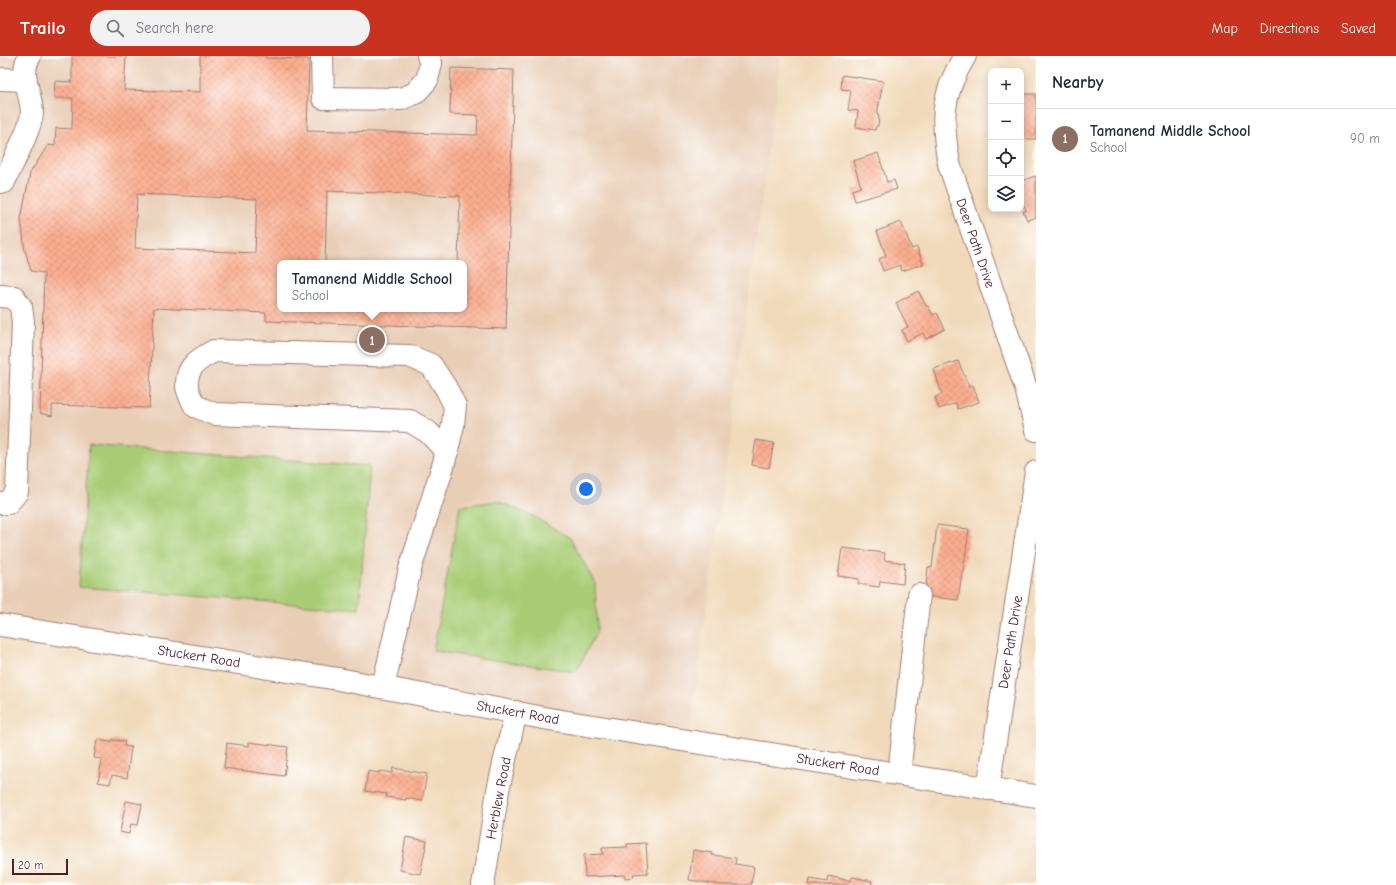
<!DOCTYPE html>
<meta charset="utf-8">
<style>
:root{--surface:#fff;--page:#f2f2f3;--text:#1f2937;--muted:#747a83;--line:#e0e1e3;--accent:#c8321e}
body{margin:0;font-family:"Comic Neue",sans-serif;background:var(--page);color:var(--text)}
.controls{position:absolute;right:12px;top:12px;display:grid;overflow:hidden;border-radius:8px;box-shadow:0 2px 10px #0003}
.controls button{width:36px;height:36px;display:grid;place-items:center;padding:0;border:0;border-bottom:1px solid var(--line);background:var(--surface);color:var(--text);font:20px sans-serif}
.scale{position:absolute;left:12px;bottom:10px;width:56px;box-sizing:border-box;padding-left:4px;border:2px solid #4a1f2b;border-top:0;font-size:11px;line-height:14px;white-space:nowrap;color:#4a1f2b;-webkit-text-stroke:3px #fff;paint-order:stroke}
.you{position:absolute;left:586px;top:433px;width:14px;height:14px;margin:-10px;border:3px solid #fff;border-radius:50%;background:#1a73e8;box-shadow:0 0 0 6px #1a73e833}
.badge{display:grid;place-items:center;width:26px;height:26px;border-radius:50%;background:var(--accent);color:#fff;font-size:13px;font-weight:700}
.pin{position:absolute;translate:-50% -50%;border:2px solid #fff;box-shadow:0 1px 4px #0006}
.popup{position:absolute;left:277px;top:204px;width:190px;height:52px;box-sizing:border-box;display:grid;place-content:center;border-radius:8px;background:var(--surface);filter:drop-shadow(0 1px 3px #0005);font-size:13px;white-space:nowrap;color:var(--muted)}
.popup b{font-size:15px;color:var(--text)}
.popup::after{content:'';position:absolute;left:50%;top:100%;margin-left:-8px;border:8px solid transparent;border-top-color:var(--surface)}
.list{margin:0;padding:0;list-style:none}
h2{display:flex;justify-content:space-between;align-items:center;height:52px;margin:0;padding:0 16px;font-size:17px}
h2 small{font-size:13px;font-weight:400;color:var(--muted)}
.list li{display:grid;grid-template-columns:26px 1fr auto;gap:12px;align-items:center;box-sizing:border-box;height:60px;padding:0 16px;border-top:1px solid var(--line)}
.list b{display:block;font-size:15px;white-space:nowrap}
.list p{margin:0;font-size:13px;white-space:nowrap;color:var(--muted)}
.list em{font-size:13px;font-style:normal;color:var(--muted)}
.icon{flex:none;width:22px;height:22px;fill:none;stroke:currentColor;stroke-width:2;stroke-linecap:round;stroke-linejoin:round}
.map{position:relative;flex:none;width:1036px;height:829px;overflow:hidden}
header{display:flex;align-items:center;gap:24px;box-sizing:border-box;height:56px;padding:0 20px;background:var(--accent);color:#fff}
header strong{font-size:19px}
nav{display:flex;gap:22px;margin-inline-start:auto;font-size:14px}
.search{width:280px;height:36px;background:var(--page);display:flex;align-items:center;gap:10px;box-sizing:border-box;padding:0 14px;border-radius:22px;color:var(--muted);font-size:15px}
main{display:flex}
aside{flex:1;background:var(--surface)}
.map>svg:first-child{display:block}
.built{fill:#e9ceb6;fill-rule:evenodd}
.green{fill:#a9cd76;stroke:#7a7650}
.building{fill:url(#building-cross-hatch);fill-rule:evenodd}
.lines{fill:none;stroke-linecap:round;stroke-linejoin:round}
.minor-casing{stroke:#9e7c73;stroke-width:24}
.minor{stroke:#fff;stroke-width:22}
.labels{text-anchor:middle;stroke-width:3;stroke-linejoin:round;paint-order:stroke}
.street-label{font-size:14px;fill:#4a1f2b;stroke:#fff}
</style>
<header>
<strong>Trailo</strong>
<div class="search"><svg class="icon" aria-label="search" viewBox="0 0 24 24"><circle cx="10" cy="10" r="6"/><path d="M15 15l6 6"/></svg>Search here</div>
<nav><a>Map</a><a>Directions</a><a>Saved</a></nav>
</header>
<main>
<div class="map">
<svg width="1036" height="829" viewBox="0 0 1036 829">
<defs>
<pattern id="building-cross-hatch" width="8" height="8" patternUnits="userSpaceOnUse"><rect width="8" height="8" fill="#fbae8f"/><path d="M0 0l8 8M0 8l8-8" fill="none" stroke="#d9957c"/></pattern>
</defs>
<rect width="100%" height="100%" fill="#fff"/>
<filter id="ink" filterUnits="userSpaceOnUse"><feTurbulence type="fractalNoise" baseFrequency=".025" numOctaves="2"/><feDisplacementMap in="SourceGraphic" scale="8" xChannelSelector="R" yChannelSelector="G"/><feConvolveMatrix kernelMatrix="1 2 1 2 8 2 1 2 1" color-interpolation-filters="sRGB"/></filter>
<filter id="wash" filterUnits="userSpaceOnUse"><feTurbulence type="fractalNoise" baseFrequency=".012" numOctaves="4" result="noise"/><feDisplacementMap in="SourceGraphic" scale="16" xChannelSelector="R" yChannelSelector="G"/><feGaussianBlur stdDeviation="0.9" result="paint"/><feColorMatrix in="noise" values="0 0 0 0 0 0 0 0 0 0 0 0 0 0 0 0 0 1.4 0 .05"/><feComposite in="paint" operator="in"/></filter>
<g filter="url(#wash)">
<rect width="100%" height="100%" fill="#f1dabb"/>
<!-- built -->
<path class="built" d="M0,0H781L689,684L0,569ZM280,207H464V253H280Z"/>
<!-- green -->
<g class="green">
<polygon points="89,389 370,410 359,553 79,531"/>
<polygon points="497,445 531,459 570,482 595,527 597,575 576,616 433,595 460,450"/>
</g>
<g id="blocks">
<!-- building -->
<g class="building">
<path d="M72,0H126L124,34L200,36V0H266V2L309,3L307,74L477,79L478,59L450,58L451,12L514,14L506,273L266,265V257L154,252L149,352L52,349V360L40,357L44,217L31,215L25,194L21,163L30,117L48,89L55,90L56,72L72,73L73,42H54L55,25L72,26ZM327,135L460,140L458,207H464V253H280V207H325ZM137,138L257,143L255,197L135,192Z"/>
<polygon points="842,19 883,25 877,59 879,60 878,70 876,70 875,74 856,71 858,55 848,54 851,34 841,33"/>
<rect x="1021" y="38" width="15" height="45"/>
<polygon points="878,97 887,126 894,124 897,133 855,145 852,134 861,131 853,105"/>
<polygon points="1036,120 1036,161 1027,164 1023,155 1026,155 1021,141 1021,125"/>
<polygon points="901,166 912,193 917,191 923,208 902,215 900,209 883,215 879,203 886,200 877,175"/>
<polygon points="918,235 926,250 928,250 933,259 937,257 945,273 926,283 923,277 907,285 902,274 908,271 896,247"/>
<polygon points="958,305 969,331 973,329 979,346 958,353 956,347 939,353 935,341 942,338 934,313"/>
<polygon points="756,384 774,387 769,412 752,409"/>
<polygon points="937,469 969,473 963,516 962,516 958,544 925,540 928,511 932,512"/>
<polygon points="842,492 885,497 884,504 905,507 903,528 880,525 879,531 858,528 859,523 838,520"/>
<polygon points="97,684 111,686 112,684 125,685 124,690 131,691 127,722 112,719 110,728 98,726 102,703 94,702"/>
<polygon points="249,686 288,691 284,720 224,712 227,687 249,690"/>
<polygon points="393,712 427,718 422,745 406,742 406,744 386,741 387,738 365,735 368,715 379,717 379,715 392,717"/>
<polygon points="126,745 142,748 138,769 131,768 129,778 120,776"/>
<polygon points="406,781 427,785 420,818 400,814"/>
<polygon points="646,787 648,817 633,818 634,821 625,822 625,819 585,821 584,799 603,798 602,792 627,791 627,788"/>
<polygon points="693,794 712,797 712,799 736,802 735,808 754,811 751,829 722,829 689,824"/>
<polygon points="828,820 851,825 852,821 872,825 871,829 809,829 810,823 827,826"/>
</g>
</g>
</g>
<g filter="url(#ink)">
<use href="#blocks" fill-opacity="0" stroke="#9e7c73" stroke-width="1"/>
<g class="lines">
<defs>
<g id="minor">
<polyline points="322,0 323,42 401,43 415,37 427,24 431,7 428,0"/>
<path d="M965,0C941,39 941,64 949,108L1026,332L1036,374"/>
<polyline points="0,23 26,24"/>
<path d="M0,126H4C11,110 31,73 32,57C32,40 18,16 30,0"/>
<polyline points="0,240 14,241 21,251 23,266 17,436 8,447 0,447"/>
<polyline points="0,569 338,623 549,663 1036,740"/>
<path d="M383,631L410,513L444,407L453,369L455,350L446,332L431,309L409,300L214,295C199,303 186,310 187,330C187,336 192,344 195,350L214,358L410,365L428,376L447,396"/>
<polyline points="899,718 919,539"/>
<polyline points="988,733 1036,416"/>
<polyline points="483,829 498,734 516,656"/>
</g>
</defs>
<!-- minor casing -->
<use href="#minor" class="minor-casing"/>
<!-- minor -->
<use href="#minor" class="minor"/>
</g>
</g>
<g class="labels">
<!-- street labels -->
<g class="street-label">
<text transform="translate(976 187) rotate(71)" y="5">Deer Path Drive</text>
<text transform="translate(1010 586) rotate(-81)" y="5">Deer Path Drive</text>
<text transform="translate(199 600) rotate(9)" y="5">Stuckert Road</text>
<text transform="translate(518 656) rotate(10)" y="5">Stuckert Road</text>
<text transform="translate(838 708) rotate(9)" y="5">Stuckert Road</text>
<text transform="translate(498 742) rotate(-79)" y="5">Herblew Road</text>
</g>
</g>
</svg>
<div class="controls">
<button>+</button>
<button>−</button>
<button><svg class="icon" aria-label="locate" viewBox="0 0 24 24"><circle cx="12" cy="12" r="6"/><path d="M12 2v4M12 18v4M2 12h4M18 12h4"/></svg></button>
<button><svg class="icon" aria-label="layers" viewBox="0 0 24 24"><path d="M12 4l9 5-9 5-9-5zM3 14l9 5 9-5"/></svg></button>
</div>
<div class="scale">20 m</div>
<div class="you"></div>
<div class="pin badge" style="left:372px;top:284px;background:#8d6e63">1</div>
<div class="popup"><b>Tamanend Middle School</b>School</div>
</div>
<aside>
<h2>Nearby<small></small></h2>
<ul class="list">
<li><span class="badge" style="background:#8d6e63">1</span><div><b>Tamanend Middle School</b><p>School</p></div><em>90 m</em></li>
</ul>
</aside>
</main>
